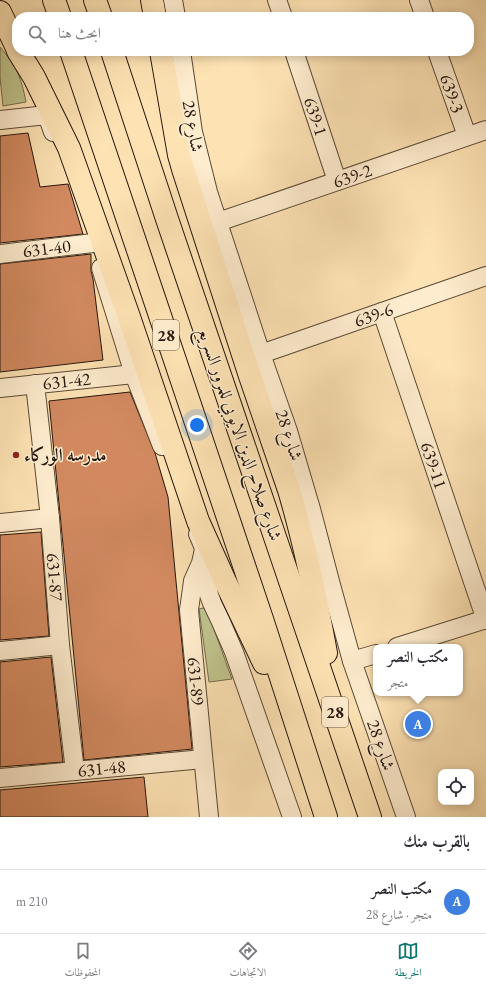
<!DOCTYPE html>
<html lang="ar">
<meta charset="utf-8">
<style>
:root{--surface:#fff;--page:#f7f7f7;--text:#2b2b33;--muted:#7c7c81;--line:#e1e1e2;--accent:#0f766e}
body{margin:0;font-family:"EB Garamond",Amiri,serif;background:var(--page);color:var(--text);direction:rtl}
.controls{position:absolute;right:12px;bottom:12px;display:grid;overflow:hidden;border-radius:8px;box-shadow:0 2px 10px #0003}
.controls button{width:36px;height:36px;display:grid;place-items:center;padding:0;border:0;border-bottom:1px solid var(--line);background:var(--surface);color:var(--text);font:20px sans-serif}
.you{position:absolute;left:197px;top:425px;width:14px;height:14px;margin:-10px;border:3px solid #fff;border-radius:50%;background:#1a73e8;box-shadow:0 0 0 6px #1a73e833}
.badge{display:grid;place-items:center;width:26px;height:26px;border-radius:50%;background:var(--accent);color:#fff;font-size:13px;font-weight:700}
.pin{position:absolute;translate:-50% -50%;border:2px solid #fff;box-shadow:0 1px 4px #0006}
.popup{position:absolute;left:373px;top:644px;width:90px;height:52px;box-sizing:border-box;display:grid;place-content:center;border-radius:8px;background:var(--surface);filter:drop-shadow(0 1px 3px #0005);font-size:13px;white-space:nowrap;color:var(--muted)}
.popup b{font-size:15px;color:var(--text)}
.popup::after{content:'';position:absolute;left:50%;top:100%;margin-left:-8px;border:8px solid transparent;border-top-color:var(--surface)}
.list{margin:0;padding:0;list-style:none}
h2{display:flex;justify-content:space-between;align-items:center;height:52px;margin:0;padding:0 16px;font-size:17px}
h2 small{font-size:13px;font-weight:400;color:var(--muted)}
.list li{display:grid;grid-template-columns:26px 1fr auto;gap:12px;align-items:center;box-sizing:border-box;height:64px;padding:0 16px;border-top:1px solid var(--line)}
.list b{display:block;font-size:15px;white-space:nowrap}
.list p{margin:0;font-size:13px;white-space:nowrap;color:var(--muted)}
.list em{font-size:13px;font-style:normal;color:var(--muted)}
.icon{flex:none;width:22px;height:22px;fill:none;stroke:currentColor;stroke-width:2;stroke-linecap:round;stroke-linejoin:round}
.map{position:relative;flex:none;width:486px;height:817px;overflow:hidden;direction:ltr}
.search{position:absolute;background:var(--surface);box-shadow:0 2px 10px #0003;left:12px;right:12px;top:12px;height:44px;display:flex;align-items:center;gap:10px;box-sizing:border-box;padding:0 14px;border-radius:16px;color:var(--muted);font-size:15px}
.sheet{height:116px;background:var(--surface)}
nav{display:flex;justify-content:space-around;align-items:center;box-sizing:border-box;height:56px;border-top:1px solid var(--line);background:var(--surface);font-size:11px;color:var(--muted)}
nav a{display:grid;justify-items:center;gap:2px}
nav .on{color:var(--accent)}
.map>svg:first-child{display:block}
.green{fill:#bfc38c;stroke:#726c4c}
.building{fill:#d28960;stroke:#25160c}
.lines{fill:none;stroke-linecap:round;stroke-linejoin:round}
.minor-casing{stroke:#5b4936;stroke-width:20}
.highway-casing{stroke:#25160c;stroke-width:24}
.minor{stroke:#feecce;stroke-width:18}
.highway{stroke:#fde2b3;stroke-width:22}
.poi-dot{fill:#8f2418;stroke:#feecce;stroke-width:1.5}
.labels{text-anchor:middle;stroke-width:3;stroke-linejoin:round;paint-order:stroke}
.shield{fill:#feecce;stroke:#665646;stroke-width:1}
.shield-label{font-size:17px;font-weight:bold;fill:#25160c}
.street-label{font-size:18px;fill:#25160c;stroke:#feecce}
.poi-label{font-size:18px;font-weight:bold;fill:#25160c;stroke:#feecce;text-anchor:start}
</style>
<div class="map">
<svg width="486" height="817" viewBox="0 0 486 817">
<rect width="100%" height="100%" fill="#fde2b3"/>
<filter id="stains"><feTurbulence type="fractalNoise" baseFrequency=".005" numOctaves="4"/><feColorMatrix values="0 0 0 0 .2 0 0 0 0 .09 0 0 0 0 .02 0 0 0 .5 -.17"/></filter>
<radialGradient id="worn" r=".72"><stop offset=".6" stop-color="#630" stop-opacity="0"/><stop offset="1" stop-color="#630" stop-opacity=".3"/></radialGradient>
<!-- green -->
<g class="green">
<path d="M0,47C17,67 21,77 26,102L3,106L0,77Z"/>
<polygon points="203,608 207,610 232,679 209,682 199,609"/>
</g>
<!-- building -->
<g class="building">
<polygon points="28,133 40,187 68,184 83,234 0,243 0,136"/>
<polygon points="91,254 91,271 93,279 103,360 0,372 0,264"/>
<polygon points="130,392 155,453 168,497 192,749 84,760 49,401"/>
<polygon points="41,532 49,636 0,640 0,535"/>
<polygon points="51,657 63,762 0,767 0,662"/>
<polygon points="144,777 148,817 0,817 0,790"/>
</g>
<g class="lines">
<defs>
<g id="minor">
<polyline points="173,0 176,17"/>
<polyline points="277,0 283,17"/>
<polyline points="419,0 425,17"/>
<polyline points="181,51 193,132 208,192 261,354 288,431 311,509 331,585 352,661 406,817"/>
<path id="s1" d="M294,51L337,181"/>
<path id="s2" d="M437,51L467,136"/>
<polyline points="0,120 47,115 53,132"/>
<path id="s3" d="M218,222L486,130"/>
<path id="s4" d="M0,254L93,243"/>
<polyline points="101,268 134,374 162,446"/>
<path id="s5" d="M382,312L486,620"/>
<path id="s6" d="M261,354L486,276"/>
<path id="s7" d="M35,384L50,518L60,645L75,771"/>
<path id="s8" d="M0,388L134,374"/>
<polyline points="0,523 50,518"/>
<path id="s9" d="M198,534L204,548L203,554L201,563L193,581L189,610L209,817"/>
<polyline points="204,553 209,595 212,603 221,622 234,652 292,817"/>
<polyline points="397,647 486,619"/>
<polyline points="0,651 60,645"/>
<polyline points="352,661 376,654"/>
<path id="s10" d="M0,778L203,759"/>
</g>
<g id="highway">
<polyline points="54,0 60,17"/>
<polyline points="95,0 101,17"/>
<polyline points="152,0 155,17"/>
<polyline points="0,12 17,48"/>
<polyline points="18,51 34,77 69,148 128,314 198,521 224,579 264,663"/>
<polyline points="71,51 262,619 326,817"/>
<polyline points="112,51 167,219 370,817"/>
<path d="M161,51L179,155L183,169L250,376L289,490C305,544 316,598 326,653"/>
</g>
</defs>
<!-- minor casing -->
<use href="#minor" class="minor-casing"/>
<!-- highway casing -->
<use href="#highway" class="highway-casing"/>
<!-- minor -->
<use href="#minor" class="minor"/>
<!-- highway -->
<use href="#highway" class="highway"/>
</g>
<!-- markers -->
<circle class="poi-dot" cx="16" cy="455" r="4"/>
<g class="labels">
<!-- shield labels -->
<g class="shield">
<rect x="153" y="320" width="26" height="30" rx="3"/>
<rect x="322" y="697" width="26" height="30" rx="3"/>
</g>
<g class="shield-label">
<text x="166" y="341">28</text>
<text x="335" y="718">28</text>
</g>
<!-- street labels -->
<g class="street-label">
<text dy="6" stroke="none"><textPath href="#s2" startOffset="45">639-3</textPath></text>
<text dy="6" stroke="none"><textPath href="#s1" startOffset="69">639-1</textPath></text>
<text transform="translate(193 126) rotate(80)" y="6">شارع 28</text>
<text dy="6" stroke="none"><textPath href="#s3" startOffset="142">639-2</textPath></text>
<text dy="6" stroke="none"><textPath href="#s4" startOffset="47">631-40</textPath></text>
<text dy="6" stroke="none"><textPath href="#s6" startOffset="119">639-6</textPath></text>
<text dy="6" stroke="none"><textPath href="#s8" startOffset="67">631-42</textPath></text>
<text transform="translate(240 434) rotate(71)" y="6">شارع صلاح الدين الايوبي للمرور السريع</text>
<text transform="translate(289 435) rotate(72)" y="6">شارع 28</text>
<text dy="6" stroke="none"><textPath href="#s5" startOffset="162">639-11</textPath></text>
<text dy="6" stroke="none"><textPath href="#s7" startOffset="194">631-87</textPath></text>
<text dy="6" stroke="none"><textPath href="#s9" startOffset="151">631-89</textPath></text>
<text transform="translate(381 745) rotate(71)" y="6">شارع 28</text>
<text dy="6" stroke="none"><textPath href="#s10" startOffset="102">631-48</textPath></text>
</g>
<!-- poi labels -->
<g class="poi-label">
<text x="24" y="461">مدرسه الوركاء</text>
</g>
</g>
<rect width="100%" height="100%" filter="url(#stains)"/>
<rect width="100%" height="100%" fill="url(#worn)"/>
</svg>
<div class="controls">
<button><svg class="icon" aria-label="locate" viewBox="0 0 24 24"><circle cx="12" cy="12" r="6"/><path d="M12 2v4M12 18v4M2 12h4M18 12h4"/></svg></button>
</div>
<div class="you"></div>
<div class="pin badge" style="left:418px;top:724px;background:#3f7fe0">A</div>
<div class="popup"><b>مكتب النصر</b>متجر</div>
<div class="search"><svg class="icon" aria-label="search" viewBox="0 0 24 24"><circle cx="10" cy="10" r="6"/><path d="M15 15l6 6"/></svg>ابحث هنا</div>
</div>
<section class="sheet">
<h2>بالقرب منك<small></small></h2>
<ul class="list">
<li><span class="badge" style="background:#3f7fe0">A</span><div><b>مكتب النصر</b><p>متجر · شارع 28</p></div><em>210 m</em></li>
</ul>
</section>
<nav>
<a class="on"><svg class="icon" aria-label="map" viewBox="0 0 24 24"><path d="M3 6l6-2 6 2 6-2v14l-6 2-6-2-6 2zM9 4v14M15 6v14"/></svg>الخريطة</a>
<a><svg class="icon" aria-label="directions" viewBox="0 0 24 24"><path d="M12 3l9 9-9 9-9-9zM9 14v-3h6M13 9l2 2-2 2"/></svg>الاتجاهات</a>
<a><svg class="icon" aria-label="saved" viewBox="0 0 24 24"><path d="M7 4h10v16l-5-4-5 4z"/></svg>المحفوظات</a>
</nav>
